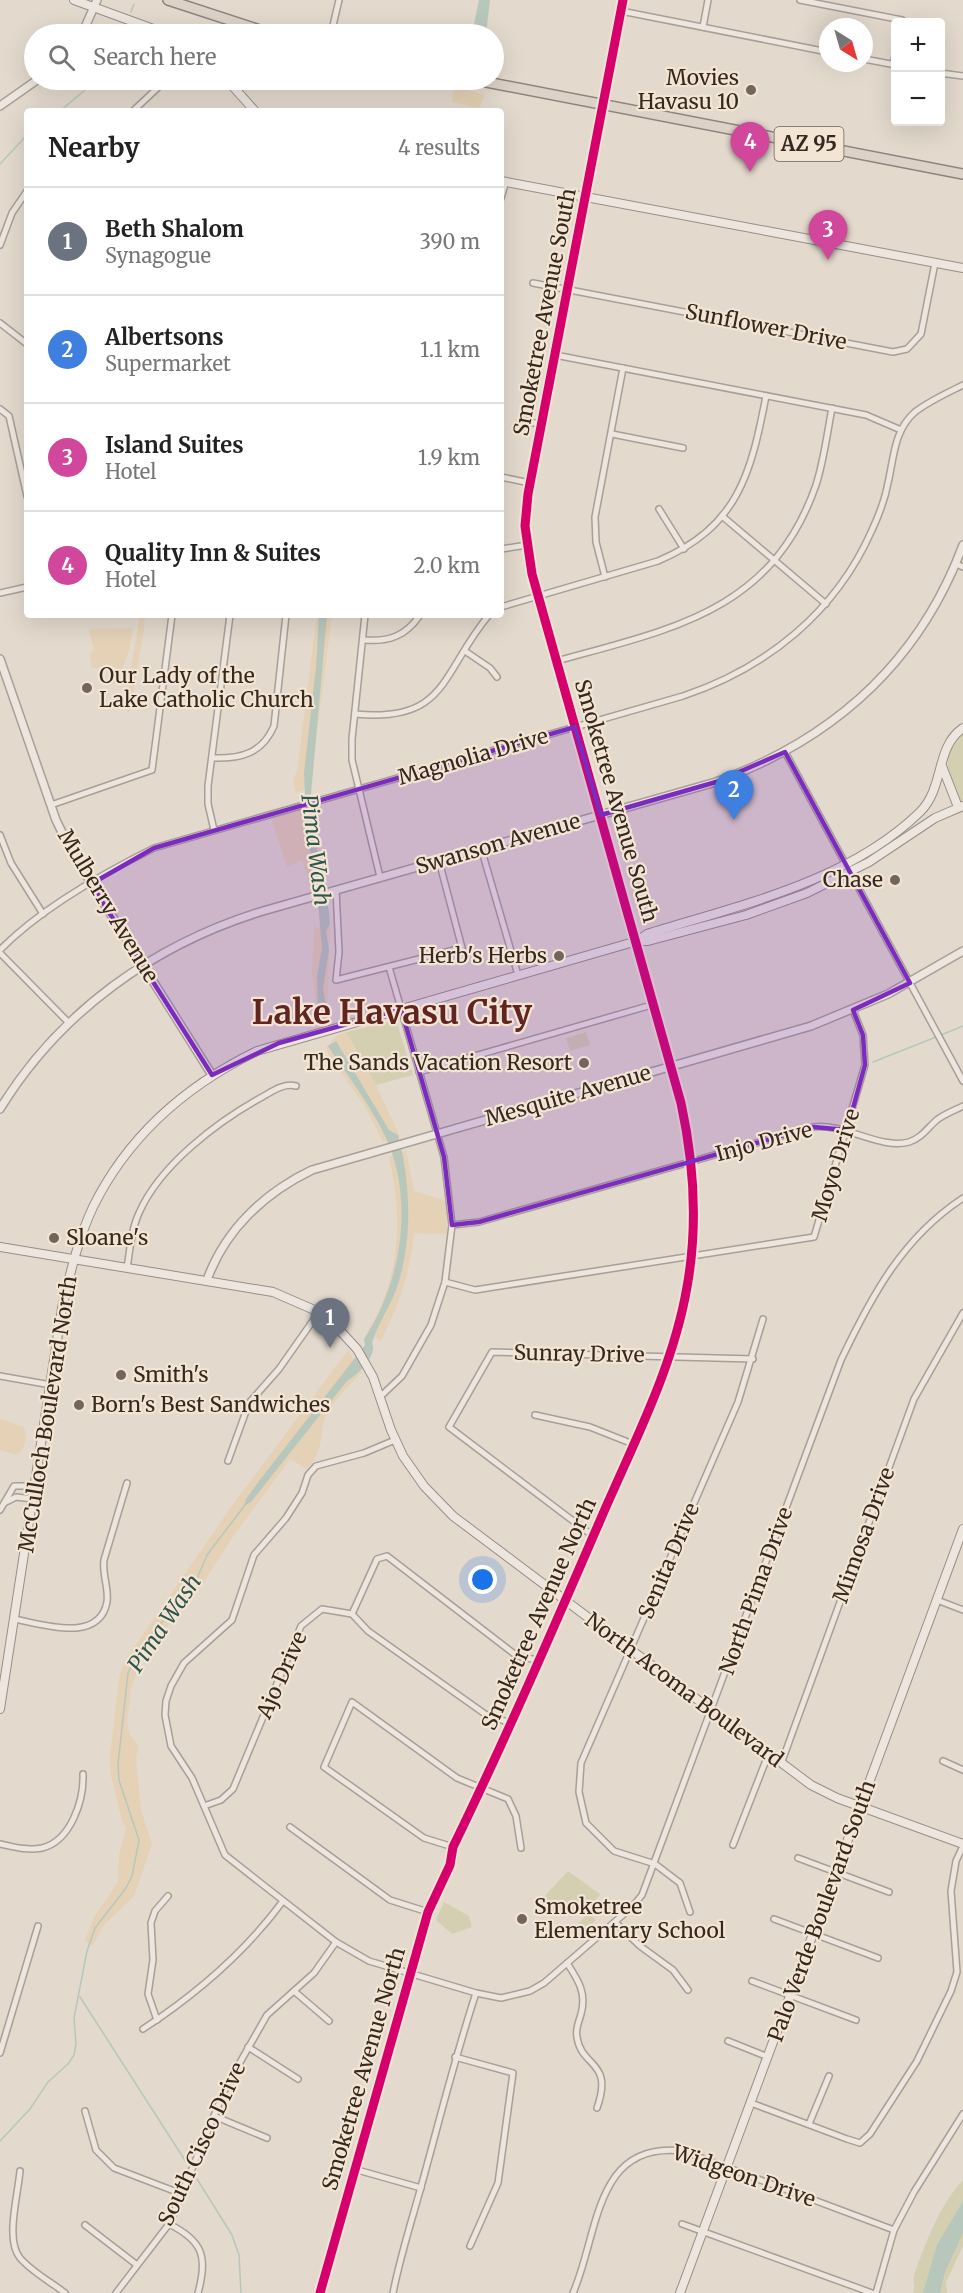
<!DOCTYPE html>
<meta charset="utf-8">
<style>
:root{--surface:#fff;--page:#f6f6f6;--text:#222;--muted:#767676;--line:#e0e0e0;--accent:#73655c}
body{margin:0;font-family:Merriweather,serif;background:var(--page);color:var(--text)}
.controls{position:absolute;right:18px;top:18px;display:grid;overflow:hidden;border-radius:6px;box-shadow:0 6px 24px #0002}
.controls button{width:54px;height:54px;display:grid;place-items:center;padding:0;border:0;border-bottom:2px solid var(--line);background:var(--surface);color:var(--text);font:30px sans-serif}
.compass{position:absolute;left:819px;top:18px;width:54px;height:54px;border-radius:50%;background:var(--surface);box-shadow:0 6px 24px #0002;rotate:143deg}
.you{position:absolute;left:483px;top:1580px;width:21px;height:21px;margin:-15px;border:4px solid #fff;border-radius:50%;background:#1a73e8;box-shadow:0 0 0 9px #1a73e833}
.badge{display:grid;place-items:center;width:39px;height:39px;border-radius:50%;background:var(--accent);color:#fff;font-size:20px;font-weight:700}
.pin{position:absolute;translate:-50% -50px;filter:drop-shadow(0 2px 3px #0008)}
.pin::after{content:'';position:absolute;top:32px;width:21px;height:18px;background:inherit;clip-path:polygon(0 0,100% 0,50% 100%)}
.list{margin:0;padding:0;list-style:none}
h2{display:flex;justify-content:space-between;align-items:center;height:78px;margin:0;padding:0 24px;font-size:26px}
h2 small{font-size:20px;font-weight:400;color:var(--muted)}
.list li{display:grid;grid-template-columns:39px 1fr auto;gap:18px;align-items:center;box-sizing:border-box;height:108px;padding:0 24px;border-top:2px solid var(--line)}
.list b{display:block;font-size:22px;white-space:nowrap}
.list p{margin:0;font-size:20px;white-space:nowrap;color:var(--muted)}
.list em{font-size:20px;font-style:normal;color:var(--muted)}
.icon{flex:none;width:33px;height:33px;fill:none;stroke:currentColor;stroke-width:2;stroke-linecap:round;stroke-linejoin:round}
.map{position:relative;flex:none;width:963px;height:2293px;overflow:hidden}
.search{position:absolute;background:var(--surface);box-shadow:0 6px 24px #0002;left:24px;top:24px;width:480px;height:66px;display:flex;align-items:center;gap:15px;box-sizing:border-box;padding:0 21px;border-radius:33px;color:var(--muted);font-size:22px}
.panel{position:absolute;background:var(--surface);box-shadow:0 6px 24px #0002;left:24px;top:108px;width:480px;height:510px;border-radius:6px}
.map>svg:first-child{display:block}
.green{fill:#d5cfb1}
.sand{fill:#e4d1b6}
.water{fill:#b8c7bc}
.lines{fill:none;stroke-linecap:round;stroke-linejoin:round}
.stream{stroke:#b8c7bc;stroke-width:1.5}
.minor-casing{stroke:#a89f96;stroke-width:8}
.tertiary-casing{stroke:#a89f96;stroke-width:10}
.secondary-casing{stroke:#988e86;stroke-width:10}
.trunk-casing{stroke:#8e847d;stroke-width:12}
.minor{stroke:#ece6df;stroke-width:5}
.tertiary{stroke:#ece6df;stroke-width:7}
.secondary{stroke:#ece6df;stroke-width:8}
.trunk{stroke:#dcd2c8;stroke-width:9}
.cycleway-casing{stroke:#f3e5d4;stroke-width:13}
.cycleway{stroke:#d6006c;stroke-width:9}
.marked{fill:#7b2cbf;fill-opacity:0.2;stroke:#7b2cbf;stroke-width:4.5;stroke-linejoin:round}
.poi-dot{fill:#73655c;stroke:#f3e5d4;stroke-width:2}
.labels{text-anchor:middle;stroke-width:4.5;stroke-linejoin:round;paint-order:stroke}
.shield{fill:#f3e5d4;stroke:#6f6055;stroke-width:1.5}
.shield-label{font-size:20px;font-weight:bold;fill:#36271f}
.poi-label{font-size:21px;fill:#36271f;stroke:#f3e5d4;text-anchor:start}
.street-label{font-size:21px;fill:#36271f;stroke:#f3e5d4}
.water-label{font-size:22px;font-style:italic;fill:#2f554d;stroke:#f3e5d4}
.town-label{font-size:33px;font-weight:bold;fill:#602521;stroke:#f3e5d4}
</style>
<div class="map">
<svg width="963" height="2293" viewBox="0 0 963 2293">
<rect width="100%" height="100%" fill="#e3d9cd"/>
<!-- green -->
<g class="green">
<path d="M963,732V802L961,803C945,783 941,750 963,732Z"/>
<polygon points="396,1020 413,1075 376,1085 346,1032"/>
<polygon points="586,1032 590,1045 570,1051 566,1038"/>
<path d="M568,1871L600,1894C585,1913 570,1921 548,1910L542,1899Z"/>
<polygon points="444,1902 469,1916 472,1927 452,1934 436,1920"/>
<polygon points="589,1913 596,1920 573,1942 566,1935"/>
<path d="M963,2180V2246L946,2282L947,2293H913C916,2286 912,2282 914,2275C926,2242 939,2206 963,2180Z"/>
</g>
<!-- sand -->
<g class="sand">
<polygon points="453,90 467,90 485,95 479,108 452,102"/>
<polygon points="140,615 145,615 144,629 130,712 127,712 129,681"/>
<polygon points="317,615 332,615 310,787 296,793 293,779 297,772"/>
<polygon points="133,628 129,651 117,683 111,685 110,677 115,675 117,667 92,668 90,655 94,648 89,632 91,629"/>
<polygon points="313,807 325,878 313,883 310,888 302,860 287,867 271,818"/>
<polygon points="330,926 327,1021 315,1022 316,1003 312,976 314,928"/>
<polygon points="346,1032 376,1085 400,1137 383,1142 366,1108 329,1055 326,1047 338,1035"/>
<path d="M406,1151L414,1191L447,1201V1234L414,1233C410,1271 399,1307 380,1341L368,1331C401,1276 403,1218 389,1157Z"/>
<path d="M348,1350L362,1372C352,1383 339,1395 330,1408C316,1430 328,1446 307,1469L290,1459L232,1538L202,1585L150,1647L139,1667L131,1688L127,1722L129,1733L138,1745L136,1760L141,1810L152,1844L134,1896L105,1924L92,1946L85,1940L94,1917L118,1882L119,1856L126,1828L122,1821L111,1775L110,1755L120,1673L128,1656L234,1503Z"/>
<path d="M0,1419L24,1427C27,1437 26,1448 17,1455L0,1450Z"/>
</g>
<!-- water -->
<g class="water">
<polygon points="479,0 490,0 486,34 472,34"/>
<polygon points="319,615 327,615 311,794 313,829 329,912 330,924 326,931 329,950 323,989 328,1014 318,1015 317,976 322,948 315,870 307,839 304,773 316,667"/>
<path d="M336,1041L389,1130L398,1135C411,1183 413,1242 396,1290C390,1307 378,1323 373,1340C371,1346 374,1343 373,1349C372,1361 357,1375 347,1381L251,1502L244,1506L246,1499L259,1481L365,1345L364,1339C401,1284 415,1201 386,1138C373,1109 346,1073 328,1046Z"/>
<polygon points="963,2201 963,2233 945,2272 940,2293 923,2293 937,2245"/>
</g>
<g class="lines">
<!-- stream -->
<g class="stream">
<polyline points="131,12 134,4"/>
<polyline points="123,34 126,29"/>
<polyline points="60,111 97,80"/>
<polyline points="0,164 27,135"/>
<polyline points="941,1035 963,1026"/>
<polyline points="873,1062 936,1037"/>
<polyline points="80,1997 186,2162"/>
<polyline points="0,2141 30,2109 48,2082 68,2064 74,2055 76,2044 74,2018 87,1951 95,1928 126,1888 132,1876 139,1840 119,1780 118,1764 128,1673 139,1651 155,1629 180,1604 196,1581 207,1555 245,1505"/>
<polyline points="197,2179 232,2235 239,2255 241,2293"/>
</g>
<defs>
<g id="minor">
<polyline points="800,0 902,20 902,22"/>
<polyline points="621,11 828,52"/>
<polyline points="703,27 708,0"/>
<polyline points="331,34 339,0"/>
<polyline points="864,59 896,65"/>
<polyline points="893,65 896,51"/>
<polyline points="940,73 963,76"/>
<polyline points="602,104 623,0"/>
<polyline points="133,111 166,80"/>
<polyline points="501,198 506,181"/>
<polyline points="0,245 12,213 27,191"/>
<polyline points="533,283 893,352 907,349 921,334 935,263"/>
<polyline points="0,323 27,344"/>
<polyline points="555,355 866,415 901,430"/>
<polyline points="0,409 9,416 27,496"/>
<polyline points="522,420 542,425"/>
<polyline points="612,434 683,448"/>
<polyline points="501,477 530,483"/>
<polyline points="659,509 684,549"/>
<polyline points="722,516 826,604"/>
<polyline points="501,549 527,545"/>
<polyline points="956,564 963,567"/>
<polyline points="605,577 596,542 595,517 623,368"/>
<polyline points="0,593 27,587"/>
<path d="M501,607L658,561C738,527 751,474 766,396"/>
<polyline points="365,615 352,739 352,760 380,877"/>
<path d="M364,640C389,642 406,636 420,615"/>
<polyline points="465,651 490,668 497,677"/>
<path d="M557,661C671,629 772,612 816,485C824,460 827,434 832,408"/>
<path d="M355,714C448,723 441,672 489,615"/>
<polyline points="785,752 963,1081"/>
<path d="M212,758C240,759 262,754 274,726L286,615"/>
<polyline points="51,805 152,770 172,615"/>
<polyline points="214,830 208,804 208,786 230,615"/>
<polyline points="0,835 11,863 43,914"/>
<polyline points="481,848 518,975"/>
<polyline points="336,890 339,952 336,980 462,948 439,861"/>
<path d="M0,950C39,910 104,873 154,848L683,696C767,668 836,612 872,530C879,515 885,499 888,483C894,457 894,430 915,412C929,401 947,393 963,385"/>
<polyline points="0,953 69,1023"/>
<polyline points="419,1072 655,1004"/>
<path d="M452,1225L479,1222L813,1127C845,1123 880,1150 909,1142C922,1138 928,1127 938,1119C945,1114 955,1110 963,1106"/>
<path d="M127,1268C130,1250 131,1230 139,1213C160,1165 217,1122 262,1097C273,1091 283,1083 296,1086"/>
<polyline points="445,1282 475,1290 814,1237 865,1065 863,1035 853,1010"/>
<polyline points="0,1376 51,1385"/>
<polyline points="380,1397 402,1376 431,1325 445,1282 452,1225 444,1157 389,967"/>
<polyline points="535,1415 590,1427 633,1444"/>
<path d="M395,1440L364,1453L316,1466L308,1475L302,1493L286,1518L254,1555L232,1620L184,1663L171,1686L166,1701L165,1715L171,1746L192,1778L225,1855L336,1942L369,1961L476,1993L501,1998L530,1991L544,1983L632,1907L642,1895L841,1360C871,1297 902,1238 963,1198"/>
<polyline points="228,1461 249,1403 279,1369 319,1312"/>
<polyline points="6,1502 16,1497 33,1499"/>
<polyline points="0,1510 14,1486 35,1486"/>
<polyline points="593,1536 449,1427 492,1352 753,1359"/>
<polyline points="937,1600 963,1610"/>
<polyline points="352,1614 377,1559 387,1556 517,1656 537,1660"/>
<path d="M14,1619C42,1624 99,1644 107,1602C109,1588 102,1575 104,1560L127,1483"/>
<polyline points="943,1761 963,1770"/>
<polyline points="781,1764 914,1399 963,1313"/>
<polyline points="204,1806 221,1800 233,1789 301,1626 322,1609 352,1614 368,1631 485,1714 510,1723"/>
<polyline points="290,1827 390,1900 428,1912"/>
<path d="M0,1844C14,1847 28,1851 42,1848C71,1841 84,1800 83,1774"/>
<polyline points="733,1845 768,1755"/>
<polyline points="453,1847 424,1838 324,1767 352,1702 457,1778 508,1799 516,1816 521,1848"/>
<polyline points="798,1858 889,1892"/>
<polyline points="690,1912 680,1883 655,1864 614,1851 586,1823 579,1792 581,1763 738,1402 763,1319"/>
<polyline points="774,1919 878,1958"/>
<polyline points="615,1922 640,1946 673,1970 688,1990"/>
<path d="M567,1963C578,1980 587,1993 581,2014C579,2022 575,2029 577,2037C581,2068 614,2060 597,2108"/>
<polyline points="752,1981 856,2020"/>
<polyline points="294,1991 329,2021"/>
<polyline points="157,2020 148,1994 153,1960 151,1923 155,1911 168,1896"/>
<path d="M143,2029C195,1995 246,1951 283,1901"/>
<polyline points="728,2041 768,2057"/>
<polyline points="248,2047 298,2079"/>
<polyline points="0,2053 38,1926"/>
<polyline points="455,2057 513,2073 498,2183 470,2246"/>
<polyline points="751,2103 847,2139 860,2143 870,2134 917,2061 951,1991 957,1972 951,1891 956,1861 963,1846"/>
<polyline points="85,2111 96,2150 114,2168 182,2194"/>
<polyline points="214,2116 267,2138"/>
<polyline points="809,2124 829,2076"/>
<polyline points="354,2169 421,2188"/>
<path d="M20,2171C18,2195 5,2240 20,2258C32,2272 51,2282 65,2293"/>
<path d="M169,2224C203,2241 208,2257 198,2293"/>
<polyline points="682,2224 872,2293"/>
<polyline points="85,2225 137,2265"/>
<polyline points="116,2293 169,2224 226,2087 267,2015 314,1973 336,1942"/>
<path d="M393,2293C400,2257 411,2223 421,2187C439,2122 455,2057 476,1993"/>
<path d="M573,2293C599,2234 594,2140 683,2151L894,2230"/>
<polyline points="876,2293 894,2230 914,2192 963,2114"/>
</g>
<g id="tertiary">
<polyline points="82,34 97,0"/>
<polyline points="0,106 37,80"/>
<polyline points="0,659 56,820 71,851 212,1075"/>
<path d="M0,1109C60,1011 155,944 263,911L716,782C834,739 919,663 963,545"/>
<path d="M207,1280C225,1230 264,1193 312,1170L811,1026L888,994L963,951"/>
<path d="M320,2293L428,1912L450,1865L453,1847C506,1738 554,1627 602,1516C634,1442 673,1368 687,1287C698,1226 694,1163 681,1103L532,574L525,526L528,494L602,104"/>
</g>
<g id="secondary">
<polyline points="74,0 167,34"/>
<polyline points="227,80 255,111"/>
<polyline points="501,181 963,268"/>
<polyline points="942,766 958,807"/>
<polyline points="637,941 648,941 746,915 807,893 869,862 935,818 963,806"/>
<polyline points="0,1247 273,1292 319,1312 333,1323 357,1349 373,1377 391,1430 403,1456 424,1486 453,1516 811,1785 837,1798 963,1844"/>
<path d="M0,1709L62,1308C70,1274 78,1239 93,1207C128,1136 187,1085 257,1051L637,941L647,934C740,905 848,882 920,812C945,787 935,747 963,728"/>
<polyline points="680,2293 963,1529"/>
</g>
<g id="trunk">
<polyline points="168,0 272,34"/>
<polyline points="476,80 963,174"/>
</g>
</defs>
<!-- minor casing -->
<use href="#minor" class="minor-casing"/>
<!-- tertiary casing -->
<use href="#tertiary" class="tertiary-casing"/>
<!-- secondary casing -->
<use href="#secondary" class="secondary-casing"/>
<!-- trunk casing -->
<use href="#trunk" class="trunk-casing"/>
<!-- minor -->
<use href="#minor" class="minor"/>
<!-- tertiary -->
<use href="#tertiary" class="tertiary"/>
<!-- secondary -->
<use href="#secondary" class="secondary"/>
<!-- trunk -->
<use href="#trunk" class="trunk"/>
<defs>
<path id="cycleway" d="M320,2293L428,1912L450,1865L453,1847C506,1738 554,1627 602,1516C634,1442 673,1368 687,1287C698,1226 694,1163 681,1103L532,574L525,526L528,494L623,0"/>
</defs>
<!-- cycleway casing -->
<use href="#cycleway" class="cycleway-casing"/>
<!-- cycleway -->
<use href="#cycleway" class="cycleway"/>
</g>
<!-- marked area -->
<path class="marked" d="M575,727L601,815L716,782L785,752L910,983L853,1010L863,1035L865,1065L847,1130L813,1127L479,1222L452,1225L444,1157L401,1009L279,1043L212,1075L91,884L154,848Z"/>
<!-- markers -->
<g class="poi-dot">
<circle cx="751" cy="90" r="6"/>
<circle cx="87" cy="688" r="6"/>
<circle cx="895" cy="880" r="6"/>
<circle cx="559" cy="956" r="6"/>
<circle cx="584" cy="1063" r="6"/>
<circle cx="54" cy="1238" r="6"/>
<circle cx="121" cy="1375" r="6"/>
<circle cx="79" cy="1405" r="6"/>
<circle cx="522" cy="1919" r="6"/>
</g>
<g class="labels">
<!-- shield labels -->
<rect class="shield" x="774.5" y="127" width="69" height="34" rx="4.5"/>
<g class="shield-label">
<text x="809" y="151">AZ 95</text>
</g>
<!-- poi labels -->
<g class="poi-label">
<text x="739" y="85" text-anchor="end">Movies<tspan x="739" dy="24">Havasu 10</tspan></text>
<text x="99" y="683">Our Lady of the<tspan x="99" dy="24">Lake Catholic Church</tspan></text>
<text x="883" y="887" text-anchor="end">Chase</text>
<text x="547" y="963" text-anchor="end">Herb's Herbs</text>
<text x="572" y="1070" text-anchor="end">The Sands Vacation Resort</text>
<text x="66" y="1245">Sloane's</text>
<text x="133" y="1382">Smith's</text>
<text x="91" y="1412">Born's Best Sandwiches</text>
<text x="534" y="1914">Smoketree<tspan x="534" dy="24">Elementary School</tspan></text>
</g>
<!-- street labels -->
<g class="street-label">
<text transform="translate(545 312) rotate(-79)" y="7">Smoketree Avenue South</text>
<text transform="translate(766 327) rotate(11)" y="7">Sunflower Drive</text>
<text transform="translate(473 757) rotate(-16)" y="7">Magnolia Drive</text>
<text transform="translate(616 801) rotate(74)" y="7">Smoketree Avenue South</text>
<text transform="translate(498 844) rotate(-16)" y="7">Swanson Avenue</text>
<text transform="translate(108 906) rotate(59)" y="7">Mulberry Avenue</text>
<text transform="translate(568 1096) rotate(-16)" y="7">Mesquite Avenue</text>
<text transform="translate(764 1142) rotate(-15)" y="7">Injo Drive</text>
<text transform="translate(836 1165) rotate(-73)" y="7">Moyo Drive</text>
<text transform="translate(579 1354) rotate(1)" y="7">Sunray Drive</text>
<text transform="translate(48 1414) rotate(-81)" y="7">McCulloch Boulevard North</text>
<text transform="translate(864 1535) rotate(-70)" y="7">Mimosa Drive</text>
<text transform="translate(669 1561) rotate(-67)" y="7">Senita Drive</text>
<text transform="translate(756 1591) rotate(-70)" y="7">North Pima Drive</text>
<text transform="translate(539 1614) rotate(-66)" y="7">Smoketree Avenue North</text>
<text transform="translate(282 1675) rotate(-66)" y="7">Ajo Drive</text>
<text transform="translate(684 1690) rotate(37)" y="7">North Acoma Boulevard</text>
<text transform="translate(822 1911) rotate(-70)" y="7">Palo Verde Boulevard South</text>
<text transform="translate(364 2069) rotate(-74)" y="7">Smoketree Avenue North</text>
<text transform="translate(202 2144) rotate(-65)" y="7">South Cisco Drive</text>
<text transform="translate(744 2176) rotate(19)" y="7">Widgeon Drive</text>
</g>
<!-- water labels -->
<g class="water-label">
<text transform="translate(316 850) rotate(83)" y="8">Pima Wash</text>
<text transform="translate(164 1623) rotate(-56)" y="8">Pima Wash</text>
</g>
<!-- town labels -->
<g class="town-label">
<text x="392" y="1024">Lake Havasu City</text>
</g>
</g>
</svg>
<div class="controls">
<button>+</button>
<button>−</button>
</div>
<svg class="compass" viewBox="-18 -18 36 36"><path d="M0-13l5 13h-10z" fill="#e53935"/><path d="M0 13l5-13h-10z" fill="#767676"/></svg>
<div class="you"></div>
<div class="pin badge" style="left:330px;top:1348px;background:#6b7280">1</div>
<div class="pin badge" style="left:734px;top:820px;background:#3f7fe0">2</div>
<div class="pin badge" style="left:828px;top:260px;background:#d1479c">3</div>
<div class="pin badge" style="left:750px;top:172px;background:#d1479c">4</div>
<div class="search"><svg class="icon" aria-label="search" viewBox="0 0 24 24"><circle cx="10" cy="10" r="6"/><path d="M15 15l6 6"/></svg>Search here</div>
<section class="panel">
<h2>Nearby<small>4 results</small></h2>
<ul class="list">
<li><span class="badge" style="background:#6b7280">1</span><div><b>Beth Shalom</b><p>Synagogue</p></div><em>390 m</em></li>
<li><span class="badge" style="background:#3f7fe0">2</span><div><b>Albertsons</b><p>Supermarket</p></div><em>1.1 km</em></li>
<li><span class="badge" style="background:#d1479c">3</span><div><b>Island Suites</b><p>Hotel</p></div><em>1.9 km</em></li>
<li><span class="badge" style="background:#d1479c">4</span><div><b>Quality Inn &amp; Suites</b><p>Hotel</p></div><em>2.0 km</em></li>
</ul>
</section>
</div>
